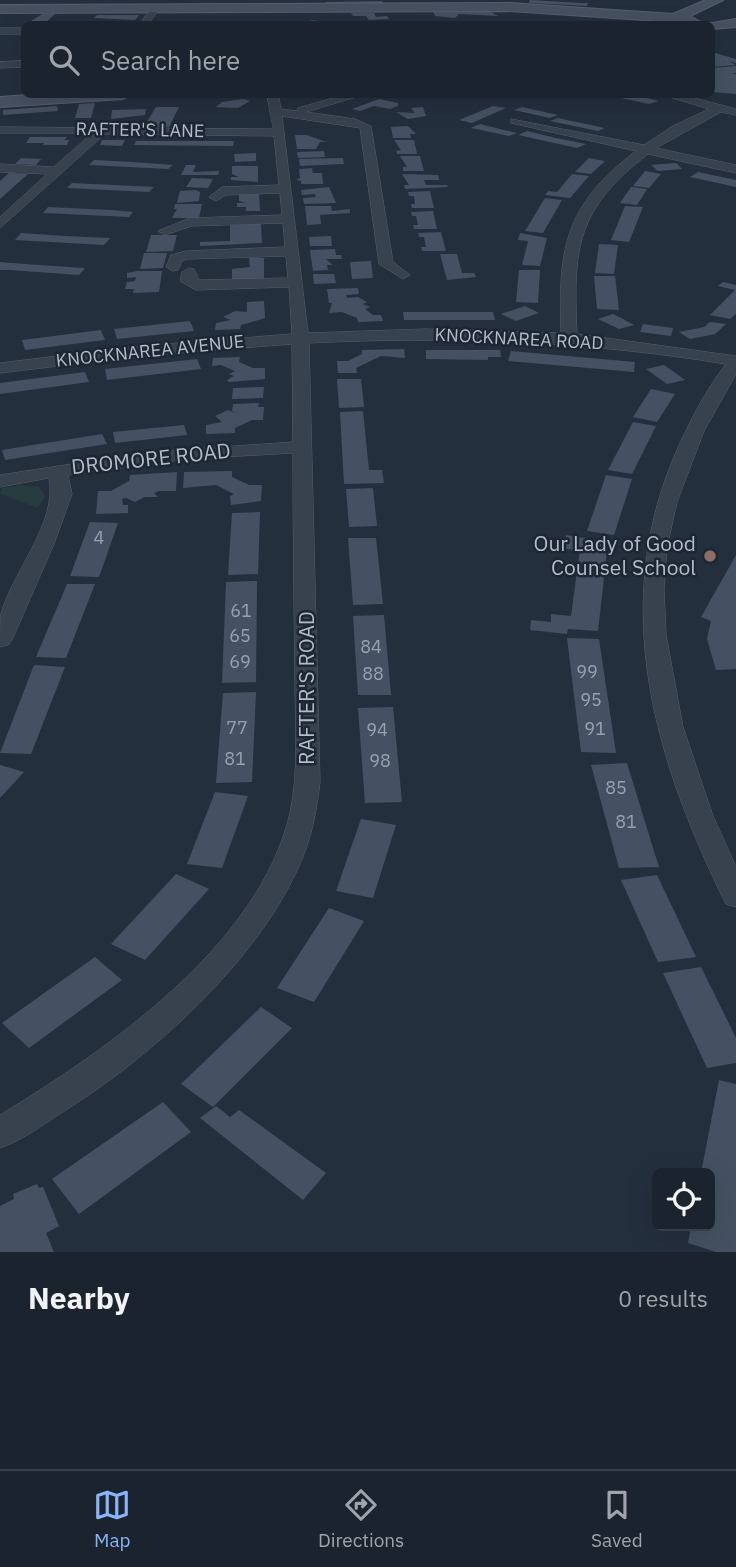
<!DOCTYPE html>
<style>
:root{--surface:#1b232e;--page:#282f3a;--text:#f1f3f6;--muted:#a0a4aa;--line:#39404a;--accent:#8ab4f8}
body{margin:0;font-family:"IBM Plex Sans",sans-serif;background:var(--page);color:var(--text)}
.controls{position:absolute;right:21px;bottom:21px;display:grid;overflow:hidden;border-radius:10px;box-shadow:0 7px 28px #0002}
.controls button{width:63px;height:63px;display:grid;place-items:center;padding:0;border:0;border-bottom:2px solid var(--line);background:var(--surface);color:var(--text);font:35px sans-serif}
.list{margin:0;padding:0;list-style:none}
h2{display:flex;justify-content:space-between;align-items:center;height:91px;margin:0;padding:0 28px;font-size:30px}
h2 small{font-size:23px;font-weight:400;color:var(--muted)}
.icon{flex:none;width:38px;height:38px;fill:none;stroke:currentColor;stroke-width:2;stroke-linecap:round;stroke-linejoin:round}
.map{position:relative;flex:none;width:736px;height:1252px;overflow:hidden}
.search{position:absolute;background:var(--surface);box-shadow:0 7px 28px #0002;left:21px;right:21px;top:21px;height:77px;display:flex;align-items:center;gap:18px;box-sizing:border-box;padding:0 24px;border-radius:10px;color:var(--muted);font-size:26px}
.sheet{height:217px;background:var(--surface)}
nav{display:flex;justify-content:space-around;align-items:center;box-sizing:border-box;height:98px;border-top:2px solid var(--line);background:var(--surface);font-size:19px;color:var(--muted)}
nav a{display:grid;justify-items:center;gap:4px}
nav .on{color:var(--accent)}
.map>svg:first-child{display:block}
.green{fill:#263c3f}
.building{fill:#455162}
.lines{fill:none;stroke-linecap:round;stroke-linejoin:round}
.street-casing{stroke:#565f6c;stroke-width:1}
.secondary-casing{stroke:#565f6c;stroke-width:2}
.street{fill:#38414e;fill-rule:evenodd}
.secondary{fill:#465061;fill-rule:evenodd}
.education-dot{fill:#8d6e63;stroke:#1d2633;stroke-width:2.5}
.labels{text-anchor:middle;stroke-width:5;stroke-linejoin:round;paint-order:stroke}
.far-street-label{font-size:18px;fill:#b4bcc9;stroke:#1d2633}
.number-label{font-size:18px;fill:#98a1af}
.street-label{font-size:21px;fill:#b4bcc9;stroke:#1d2633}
.poi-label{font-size:21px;fill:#b4bcc9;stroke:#1d2633;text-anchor:end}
</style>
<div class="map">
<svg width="736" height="1252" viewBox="0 0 736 1252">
<rect width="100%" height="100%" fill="#242f3e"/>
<!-- green -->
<polygon class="green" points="21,485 39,487 45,496 38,508 0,494 2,488"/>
<!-- building -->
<g class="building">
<polygon points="530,0 581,3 588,3 587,6 529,3"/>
<polygon points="382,1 383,3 326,4 325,2"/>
<polygon points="473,10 491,12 498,16 459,14 455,18 435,16 433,11"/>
<polygon points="351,13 374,13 376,17 387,16 389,19 369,20 366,16 353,16"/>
<polygon points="42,14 55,14 45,23 28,23"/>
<polygon points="97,15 139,15 135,20 94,18"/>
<polygon points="712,52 736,59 736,63 728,61 736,65 712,67"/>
<polygon points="736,66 736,73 731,73 736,74 736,94 712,92 712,75 715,74 712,68"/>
<polygon points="632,94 651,99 659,101 649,104 612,96"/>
<polygon points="244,99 250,101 238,108 216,107 222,102"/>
<polygon points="379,99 398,103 398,106 390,109 374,106 360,111 352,109"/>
<polygon points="95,103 91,118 75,118 79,104"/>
<polygon points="57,106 58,111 3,115 3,110"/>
<polygon points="493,106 506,108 472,123 459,120"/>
<polygon points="156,107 179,107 169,127 114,126 116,122 147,122"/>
<polygon points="423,107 426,116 408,119 396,112 415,113 411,108"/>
<polygon points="522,107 558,115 550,118 514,110"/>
<polygon points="146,109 145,115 111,119 112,110"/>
<polygon points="558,118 567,120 605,128 598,131 550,121"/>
<polygon points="480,124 508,131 517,133 509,136 471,128"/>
<polygon points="408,126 416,134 410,134 411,138 393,138 391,127"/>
<polygon points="527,131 556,138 586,144 577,148 518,135"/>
<polygon points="295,135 307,135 326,142 320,142 316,149 297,149"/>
<polygon points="30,137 67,137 64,140 69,140 67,145 43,145 44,143 26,143"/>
<polygon points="102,140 125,140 122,146 100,145"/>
<polygon points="394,140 414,140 417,154 397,154 396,151 401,150"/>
<polygon points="136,141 234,141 233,146 134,145"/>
<polygon points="324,151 325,157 298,158 297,152"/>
<polygon points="256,153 256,161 235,162 234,154"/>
<polygon points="400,156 420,156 424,171 403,171 403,167 407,167"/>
<polygon points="21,158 41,159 36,165 15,164"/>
<polygon points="343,158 344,164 300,166 299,159"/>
<polygon points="589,158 605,161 591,174 575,172"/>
<polygon points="94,160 133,162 173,165 168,169 89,165"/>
<polygon points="676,163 682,169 658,171 651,165"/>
<polygon points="186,165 196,165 193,172 219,171 218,175 181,175"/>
<polygon points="232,166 258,166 258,182 231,180 231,177 239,177 232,174"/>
<polygon points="312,168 313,173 322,173 323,184 301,184 301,181 296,180 300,178 299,169"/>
<polygon points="645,171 661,174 649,188 633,186"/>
<polygon points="698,172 736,180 736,187 690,177"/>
<polygon points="9,173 28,174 0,199 0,181"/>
<polygon points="402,174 438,175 439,180 424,180 426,185 447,185 448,187 405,189 404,185 409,185"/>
<polygon points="572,174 589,176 570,198 545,195 548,191 557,192"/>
<polygon points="192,178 213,179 208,188 186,187"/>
<polygon points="72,183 134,186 154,187 149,192 67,188"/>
<polygon points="329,187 336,203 304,204 303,198 316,197 315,194 302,195 301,190"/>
<polygon points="631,187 647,189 637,205 620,203"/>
<polygon points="195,190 200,192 199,201 177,203 180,191"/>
<polygon points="430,191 434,208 412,208 411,204 415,204 414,196 409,196 408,192"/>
<polygon points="259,193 260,211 246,211 246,207 237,207 237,203 246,203 239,201 239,195"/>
<polygon points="545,198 562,200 543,233 525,231"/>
<polygon points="175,204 202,204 199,218 172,218 177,209 174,209"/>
<polygon points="305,206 331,206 332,211 350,209 350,213 320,215 321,224 307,225"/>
<polygon points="625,206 643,207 629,242 611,240"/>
<polygon points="48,207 112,210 133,212 129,217 43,213"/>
<polygon points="433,211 437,229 414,229 413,225 418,225 416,216 412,216 411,212"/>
<polygon points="261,223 262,243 200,246 200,242 230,241 230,224"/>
<polygon points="441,232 446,251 422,251 421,247 426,247 424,237 419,237 418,233"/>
<polygon points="21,233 65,236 110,238 104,245 15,240"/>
<polygon points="520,233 547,238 540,266 522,265 528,241 518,240"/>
<polygon points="151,235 177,235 173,251 146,252"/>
<polygon points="331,236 332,246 310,246 309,237"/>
<polygon points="599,244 618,245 614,274 595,273"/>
<polygon points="335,249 336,255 341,255 342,259 326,259 333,265 327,265 328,270 313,271 310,250"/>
<polygon points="144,253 167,253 163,268 140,269"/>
<polygon points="440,254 457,254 462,273 474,273 476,277 447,280"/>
<polygon points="249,257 264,258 264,279 232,279 232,269 250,267"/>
<polygon points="371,261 373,278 352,279 350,262"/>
<polygon points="0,262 39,265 85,268 79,275 9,270 0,270"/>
<polygon points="519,270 540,270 538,303 516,302"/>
<polygon points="137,271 162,271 159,292 133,293 134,289 125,289 127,282 135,281 136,277 127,278 127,273"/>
<polygon points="313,274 334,274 336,283 314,284"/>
<polygon points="594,276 615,276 619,310 597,309"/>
<polygon points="723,282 736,285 736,314 730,319 710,315 735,290 718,286"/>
<polygon points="358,288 359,294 346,295 347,298 358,297 367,302 363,304 370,307 365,309 373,315 381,315 383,321 358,322 357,318 342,312 329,313 332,303 329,303 327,289"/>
<polygon points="264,301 265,318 241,325 240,329 215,330 216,323 231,320 223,317 235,311 247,312 247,302"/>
<polygon points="525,306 539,313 516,321 501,314"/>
<polygon points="403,312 493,312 495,320 404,320"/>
<polygon points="613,314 623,319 634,325 619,329 598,319"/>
<polygon points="190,321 194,331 117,339 114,329"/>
<polygon points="710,322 726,324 715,334 690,339 679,332 704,327"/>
<polygon points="643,324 673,328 671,336 640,332"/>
<polygon points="101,330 105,340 25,350 22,340"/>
<polygon points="404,349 405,358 381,356 356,368 357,373 338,373 337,361 348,361 362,354 362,350"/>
<polygon points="426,350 500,350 501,357 488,357 488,360 426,359"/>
<polygon points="511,351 635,362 634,372 508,361"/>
<polygon points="240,357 239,362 253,368 265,368 265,379 229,382 227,380 234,376 229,374 235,371 221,365 212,366 213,358"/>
<polygon points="197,359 201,369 107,380 105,369"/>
<polygon points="664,365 674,372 685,380 667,384 646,369"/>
<polygon points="85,372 89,382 0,394 0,383"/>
<polygon points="337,379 361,379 364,407 339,408"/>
<polygon points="264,387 263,398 232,399 233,388"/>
<polygon points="651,389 675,394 657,422 633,417"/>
<polygon points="259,403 258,407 264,407 263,420 252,420 235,428 235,433 206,434 206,425 222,422 215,416 228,410 238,414 232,411 233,404"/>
<polygon points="363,411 369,470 382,470 384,483 344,484 340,412"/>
<polygon points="633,422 656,426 632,474 608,470"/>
<polygon points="184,425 187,435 115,443 113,432"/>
<polygon points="102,434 107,444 5,460 2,450"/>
<polygon points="232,471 232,477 249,485 262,485 261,501 231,505 230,496 234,494 216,485 183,488 184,472"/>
<polygon points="177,472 176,491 159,491 154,493 158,497 145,497 135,502 126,498 122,499 123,505 128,505 128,513 96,514 98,491 111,491 129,481 130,475"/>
<polygon points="606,475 632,479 614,535 587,531"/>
<polygon points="373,488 377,526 349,527 346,489"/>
<polygon points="260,512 258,574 228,575 232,513"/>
<polygon points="90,522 118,523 99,577 70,576"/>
<polygon points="566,535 608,542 598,631 568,629 567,634 530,630 531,620 551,622 551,614 571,616 580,550 565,549"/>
<polygon points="348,538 376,538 383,604 353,605"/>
<polygon points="736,555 736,669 716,670 707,639 711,621 701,617"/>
<polygon points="257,581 256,682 222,683 226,582"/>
<polygon points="67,584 95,584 66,658 36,657"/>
<polygon points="384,615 391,695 358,695 353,616"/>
<polygon points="567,638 599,639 616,753 581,752"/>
<polygon points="34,665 65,667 31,754 0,753"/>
<polygon points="256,692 252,782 216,783 223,693"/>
<polygon points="393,707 402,802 365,803 358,708"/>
<polygon points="627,763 653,848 659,867 619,868 591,765"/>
<polygon points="0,765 24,772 0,798"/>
<polygon points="215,792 248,796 222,868 187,864"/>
<polygon points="361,819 396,825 373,898 336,891"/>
<polygon points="176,874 209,889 145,960 111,944"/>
<polygon points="657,875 686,936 696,957 658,962 621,880"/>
<polygon points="329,908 364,921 314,1002 277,988"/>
<polygon points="95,957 122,980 29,1048 2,1023"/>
<polygon points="701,967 736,1038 736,1063 707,1068 663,973"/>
<polygon points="261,1007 292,1028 213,1107 181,1084"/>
<polygon points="719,1080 736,1084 736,1252 716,1252 688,1243 691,1226 710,1226 710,1173 701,1173"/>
<polygon points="163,1102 191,1132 79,1214 52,1179"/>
<polygon points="216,1106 230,1117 239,1110 326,1173 303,1200 200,1118"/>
<polygon points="37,1184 39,1188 43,1187 59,1226 46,1233 54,1252 0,1252 0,1206 14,1199 13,1194"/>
</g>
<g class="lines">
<defs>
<g id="street">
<polygon points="152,8 159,10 148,24 140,24"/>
<polygon points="656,20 660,24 647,24 649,22"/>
<polygon points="315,21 320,24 304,24 306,22"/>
<rect x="0" y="28" width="24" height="6"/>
<polygon points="24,61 24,67 0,68 0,62"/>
<path d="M267,94H278L281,109L297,111L298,108L347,94H366L306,112L355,119L371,126L393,262L410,275L403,279L379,264L360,128L282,116L308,333L425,329L561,333C558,247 565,205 636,151L511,123V119L644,145L673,126L709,109L659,94H679L736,109V115L721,112L656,148L736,165V173L648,154C576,210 573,247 577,334L736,356V374L704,431L677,502L667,547L664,590L666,635L683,727L713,816L736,867V907L726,904L722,896C653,754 610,604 676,452C690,421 705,391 726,364C584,341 452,336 309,343L320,782C317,807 313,831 304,854C266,953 156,1053 69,1108C47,1122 25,1139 0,1148V1115C109,1049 260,944 290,813C299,771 295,724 295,681C294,605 293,529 293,453L188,459L68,475L72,494L54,544L12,640L8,645L0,647C0,637 0,624 1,614C12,572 58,523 49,478L0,487V475L150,452L293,442L292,344L141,356L0,373V363L141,346L292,334L289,287L196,290L180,281L182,272L189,268L194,269L199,280L288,278L286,256L187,259L182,261L178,270L173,271L166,267L171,255L186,251L285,247L283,223L192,226L165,235L158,231L190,218L282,215L280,193L226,195L216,201L209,197L222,187L279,185L274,136L105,134L0,228V217L47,174L0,172V164L54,167L92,133H0V127L273,129Z"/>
</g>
<g id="secondary">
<polygon points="706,0 723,0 690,16 704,24 510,11 0,13 0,5 510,3 673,14"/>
<polygon points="736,19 736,27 712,29 712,24 706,24"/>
<polygon points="42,94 131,94 123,99 0,107 0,97"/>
</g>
</defs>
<!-- street casing -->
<use href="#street" class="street-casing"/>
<!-- secondary casing -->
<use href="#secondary" class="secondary-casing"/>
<!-- street -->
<use href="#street" class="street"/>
<!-- secondary -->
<use href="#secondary" class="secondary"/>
</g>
<!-- markers -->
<circle class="education-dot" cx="710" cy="556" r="7"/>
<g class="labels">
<!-- far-street labels -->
<g class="far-street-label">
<text transform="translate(140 130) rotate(1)" y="6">RAFTER'S LANE</text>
<text transform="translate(519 339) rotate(3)" y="6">KNOCKNAREA ROAD</text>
<text transform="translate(150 351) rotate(-6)" y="6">KNOCKNAREA AVENUE</text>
</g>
<!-- number labels -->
<g class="number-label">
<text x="99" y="544">4</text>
<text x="241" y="617">61</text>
<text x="240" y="642">65</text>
<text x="371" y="653">84</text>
<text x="240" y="668">69</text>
<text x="587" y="678">99</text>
<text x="373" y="680">88</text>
<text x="591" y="706">95</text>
<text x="237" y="734">77</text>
<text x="595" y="735">91</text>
<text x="377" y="736">94</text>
<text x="235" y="765">81</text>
<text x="380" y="767">98</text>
<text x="616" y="794">85</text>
<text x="626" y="828">81</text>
</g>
<!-- street labels -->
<g class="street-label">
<text transform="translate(151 459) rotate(-6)" y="7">DROMORE ROAD</text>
<text transform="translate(307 688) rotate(-90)" y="7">RAFTER'S ROAD</text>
</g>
<!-- poi labels -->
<g class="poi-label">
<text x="696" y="551">Our Lady of Good<tspan x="696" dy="24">Counsel School</tspan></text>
</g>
</g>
</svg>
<div class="controls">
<button><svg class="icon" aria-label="locate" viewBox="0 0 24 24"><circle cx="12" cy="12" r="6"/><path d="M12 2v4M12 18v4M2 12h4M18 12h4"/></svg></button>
</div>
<div class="search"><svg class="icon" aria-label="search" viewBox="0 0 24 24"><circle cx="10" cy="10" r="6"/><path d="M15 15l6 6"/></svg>Search here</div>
</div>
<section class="sheet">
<h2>Nearby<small>0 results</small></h2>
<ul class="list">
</ul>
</section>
<nav>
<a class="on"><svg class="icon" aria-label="map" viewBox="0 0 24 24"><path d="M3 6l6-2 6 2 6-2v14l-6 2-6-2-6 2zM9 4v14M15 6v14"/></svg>Map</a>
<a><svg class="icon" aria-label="directions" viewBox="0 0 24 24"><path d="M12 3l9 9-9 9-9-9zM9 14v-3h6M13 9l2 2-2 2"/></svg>Directions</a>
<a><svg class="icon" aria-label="saved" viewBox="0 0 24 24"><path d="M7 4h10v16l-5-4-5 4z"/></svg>Saved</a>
</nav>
